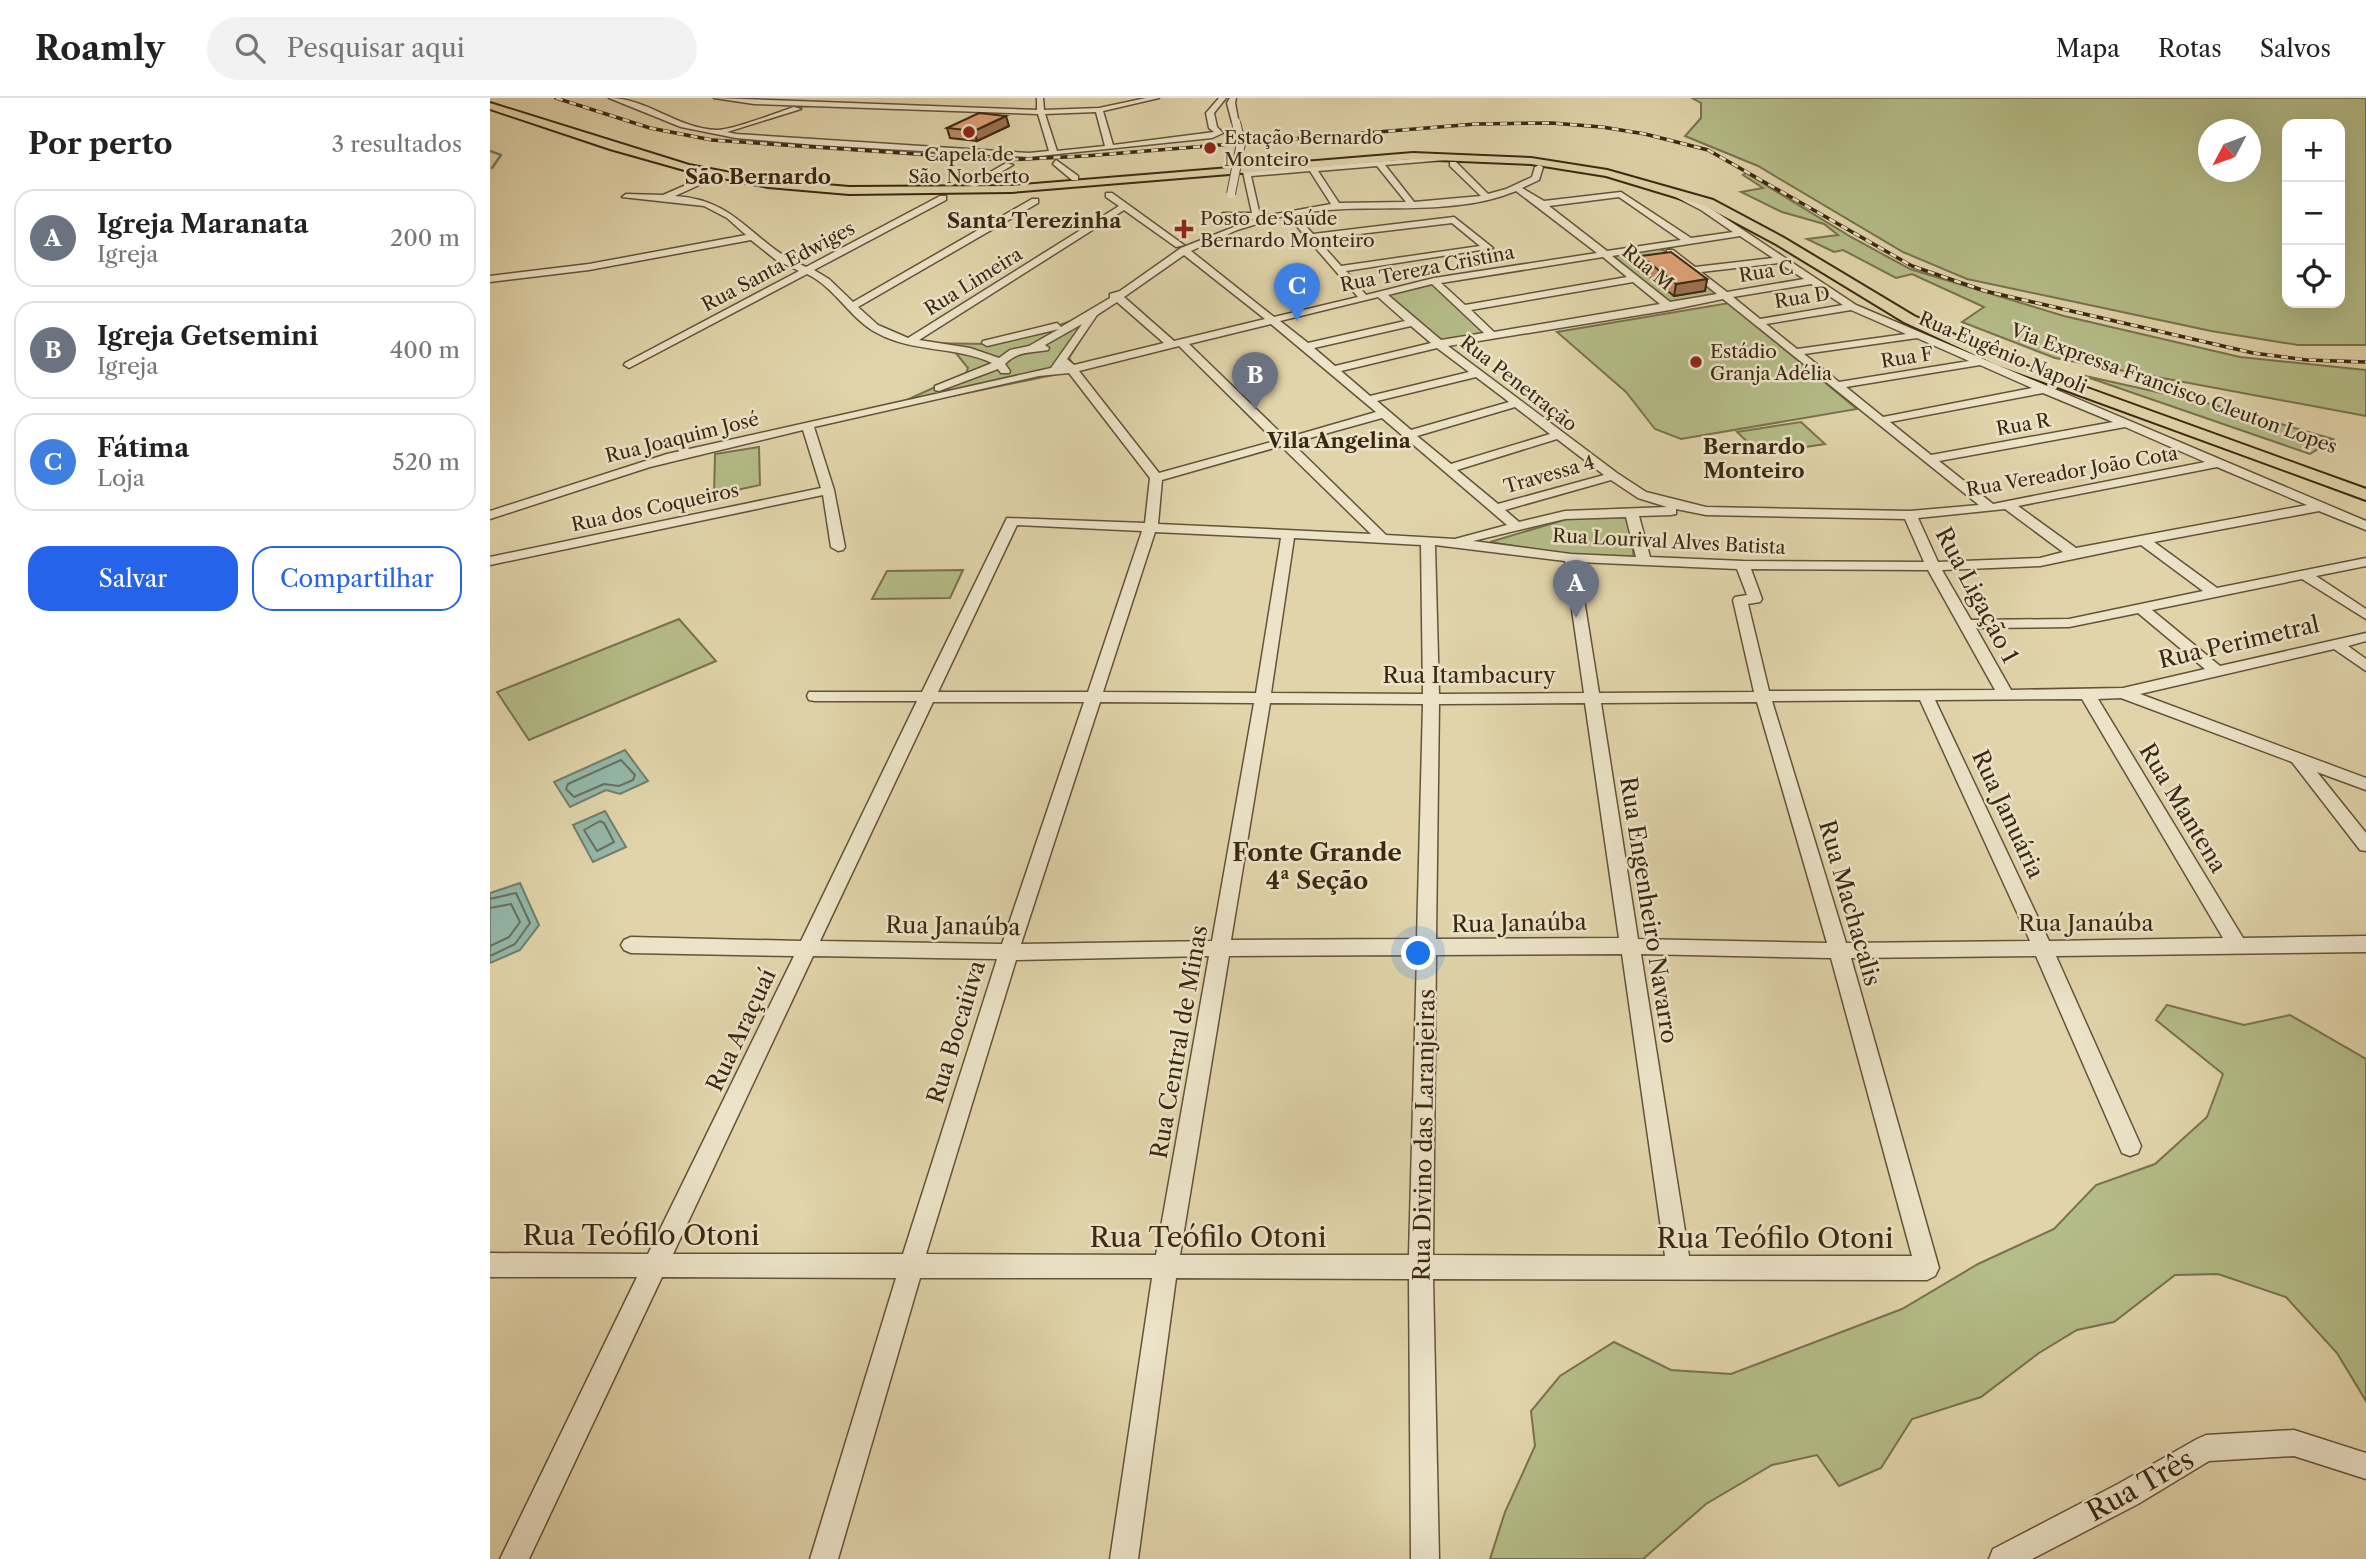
<!DOCTYPE html>
<html lang="pt">
<meta charset="utf-8">
<style>
:root{--surface:#fff;--page:#f2f2f2;--text:#222;--muted:#767676;--line:#e0e0e0;--accent:#2563eb}
body{margin:0;font-family:"Libre Caslon Text",serif;background:var(--page);color:var(--text)}
.controls{position:absolute;right:21px;top:21px;display:grid;overflow:hidden;border-radius:14px;box-shadow:0 7px 28px #0002}
.controls button{width:63px;height:63px;display:grid;place-items:center;padding:0;border:0;border-bottom:2px solid var(--line);background:var(--surface);color:var(--text);font:35px sans-serif}
.compass{position:absolute;left:1708px;top:21px;width:63px;height:63px;border-radius:50%;background:var(--surface);box-shadow:0 7px 28px #0002;rotate:229deg}
.you{position:absolute;left:929px;top:856px;width:24px;height:24px;margin:-18px;border:5px solid #fff;border-radius:50%;background:#1a73e8;box-shadow:0 0 0 10px #1a73e833}
.badge{display:grid;place-items:center;width:46px;height:46px;border-radius:50%;background:var(--accent);color:#fff;font-size:23px;font-weight:700}
.pin{position:absolute;translate:-50% -58px;filter:drop-shadow(0 2px 4px #0008)}
.pin::after{content:'';position:absolute;top:37px;width:24px;height:21px;background:inherit;clip-path:polygon(0 0,100% 0,50% 100%)}
.list{margin:0;padding:0;list-style:none}
h2{display:flex;justify-content:space-between;align-items:center;height:91px;margin:0;padding:0 28px;font-size:30px}
h2 small{font-size:23px;font-weight:400;color:var(--muted)}
.list li{display:grid;grid-template-columns:46px 1fr auto;gap:21px;align-items:center;box-sizing:border-box;height:98px;margin:0 14px 14px;padding:0 14px;border:2px solid var(--line);border-radius:21px}
.list b{display:block;font-size:26px;white-space:nowrap}
.list p{margin:0;font-size:23px;white-space:nowrap;color:var(--muted)}
.list em{font-size:23px;font-style:normal;color:var(--muted)}
.actions{display:flex;gap:14px;padding:21px 28px}
.actions a{flex:1;padding:16px 0;border:2px solid var(--accent);border-radius:21px;text-align:center;font-size:24px;color:var(--accent)}
.actions .main{background:var(--accent);color:#fff}
.icon{flex:none;width:38px;height:38px;fill:none;stroke:currentColor;stroke-width:2;stroke-linecap:round;stroke-linejoin:round}
.map{position:relative;flex:none;width:1876px;height:1461px;overflow:hidden}
header{display:flex;align-items:center;gap:42px;box-sizing:border-box;height:98px;padding:0 35px;background:var(--surface);border-bottom:2px solid var(--line)}
header strong{font-size:33px}
nav{display:flex;gap:38px;margin-inline-start:auto;font-size:24px}
.search{width:490px;height:63px;background:var(--page);display:flex;align-items:center;gap:18px;box-sizing:border-box;padding:0 24px;border-radius:38px;color:var(--muted);font-size:26px}
main{display:flex}
aside{flex:1;background:var(--surface)}
.map>svg:first-child{display:block}
.green{fill:#b4bc87;stroke:#78724c;stroke-width:2;fill-rule:evenodd}
.water{fill:#94b8a9;stroke:#707e6c;stroke-width:2}
.lines{fill:none;stroke-linecap:round;stroke-linejoin:round}
.shore{stroke:#68705d;stroke-width:2}
.stream{stroke:#707e6c;stroke-width:2.5}
.minor-casing{stroke:#645337;stroke-width:3}
.highway-casing{stroke:#3b2811;stroke-width:4}
.minor{fill:#ece3c8;fill-rule:evenodd}
.highway{fill:#e1d4aa;fill-rule:evenodd}
.rail-casing{stroke:#3b2811;stroke-width:3.5}
.rail{stroke:#ece3c8;stroke-width:2.5;stroke-dasharray:7;stroke-linecap:butt}
.minor-bridge-casing{stroke:#645337;stroke-width:10;stroke-linecap:butt}
.minor-bridge{stroke:#ece3c8;stroke-width:8}
.wall{fill:#c18a66;stroke:#3b2811;stroke-width:2}
.shaded-wall{fill:#9d7153;stroke:#3b2811;stroke-width:2}
.building{fill:#e0a177;stroke:#3b2811;stroke-width:2}
.poi-dot{fill:#8f2418;stroke:#ece3c8;stroke-width:2.5}
.labels{text-anchor:middle;stroke-width:5;stroke-linejoin:round;paint-order:stroke}
.far-poi-label{font-size:19px;fill:#3b2811;stroke:#ece3c8;text-anchor:start}
.far-street-label{font-size:19px;fill:#3b2811;stroke:#ece3c8}
.far-neighbourhood-label{font-size:21px;font-weight:bold;fill:#3b2811;stroke:#ece3c8}
.street-label{font-size:23px;fill:#3b2811;stroke:#ece3c8}
.neighbourhood-label{font-size:24px;font-weight:bold;fill:#3b2811;stroke:#ece3c8}
.near-street-label{font-size:28px;fill:#3b2811;stroke:#ece3c8}
</style>
<header>
<strong>Roamly</strong>
<div class="search"><svg class="icon" aria-label="search" viewBox="0 0 24 24"><circle cx="10" cy="10" r="6"/><path d="M15 15l6 6"/></svg>Pesquisar aqui</div>
<nav><a>Mapa</a><a>Rotas</a><a>Salvos</a></nav>
</header>
<main>
<aside>
<h2>Por perto<small>3 resultados</small></h2>
<ul class="list">
<li><span class="badge" style="background:#6b7280">A</span><div><b>Igreja Maranata</b><p>Igreja</p></div><em>200 m</em></li>
<li><span class="badge" style="background:#6b7280">B</span><div><b>Igreja Getsemini</b><p>Igreja</p></div><em>400 m</em></li>
<li><span class="badge" style="background:#3f7fe0">C</span><div><b>Fátima</b><p>Loja</p></div><em>520 m</em></li>
</ul>
<div class="actions"><a class="main">Salvar</a><a>Compartilhar</a></div>
</aside>
<div class="map">
<svg width="1876" height="1461" viewBox="0 0 1876 1461">
<rect width="100%" height="100%" fill="#e1d4aa"/>
<filter id="stains"><feTurbulence type="fractalNoise" baseFrequency=".00286" numOctaves="4"/><feColorMatrix values="0 0 0 0 .2 0 0 0 0 .09 0 0 0 0 .02 0 0 0 .5 -.17"/></filter>
<radialGradient id="worn" r=".72"><stop offset=".6" stop-color="#630" stop-opacity="0"/><stop offset="1" stop-color="#630" stop-opacity=".3"/></radialGradient>
<!-- green -->
<g class="green">
<path d="M1202,0H1876V247H1808L1721,233L1477,181L1413,154L1268,68L1195,38L1211,20V5ZM1797,26H1850V205H1797ZM1718,32H1760V74H1718Z"/>
<polygon points="1256,75 1361,139 1420,171 1574,218 1750,259 1876,272 1876,318 1565,260 1472,224 1494,209 1422,176 1406,180 1353,152 1344,154 1317,141 1348,137 1334,126 1292,114 1251,94 1273,90 1253,77"/>
<polygon points="1161,149 1173,152 1229,196 1177,204 1119,154"/>
<polygon points="944,186 998,236 952,244 896,197"/>
<polygon points="1239,205 1367,311 1191,341 1165,331 1136,294 1067,234"/>
<polygon points="609,213 579,260 587,272 395,312 476,275 478,270 465,254 430,245 499,246 550,234"/>
<polygon points="1591,277 1725,307 1843,341 1820,356"/>
<polygon points="1311,324 1335,346 1270,356 1247,334"/>
<polygon points="269,349 270,387 224,397 225,356"/>
<polygon points="1138,417 1144,460 1083,457 1000,444 1077,421"/>
<polygon points="473,472 460,500 382,501 397,473"/>
<polygon points="189,521 226,563 39,642 7,594"/>
<polygon points="1677,907 1754,927 1800,917 1876,961 1876,1303 1847,1255 1796,1199 1728,1176 1685,1177 1624,1224 1587,1232 1549,1255 1491,1299 1422,1321 1391,1370 1349,1388 1327,1357 1282,1367 1216,1406 1153,1461 1000,1461 1015,1414 1045,1348 1041,1313 1070,1278 1124,1244 1181,1272 1241,1276 1412,1211 1488,1166 1564,1131 1606,1087 1665,1066 1717,1019 1733,976 1666,922"/>
</g>
<!-- water -->
<g class="water">
<polygon points="135,652 158,683 130,696 116,692 80,709 64,684"/>
<polygon points="115,713 136,749 103,764 83,727"/>
<polygon points="30,785 49,827 30,852 0,865 0,795"/>
</g>
<g class="lines">
<!-- shore -->
<g class="shore">
<polygon points="131,662 145,677 143,682 129,688 114,686 84,699 76,691 78,686"/>
<polygon points="110,723 114,725 124,744 107,753 94,732"/>
<polyline points="0,801 26,795 40,825 25,846 0,858"/>
<polyline points="0,810 21,806 30,824 19,839 0,848"/>
</g>
<!-- stream -->
<polyline class="stream" points="0,53 11,57 2,70"/>
<defs>
<g id="minor">
<path d="M119,0C157,0 188,31 227,32C243,32 286,15 304,9L311,11L237,34L246,36L539,55L559,53L548,16L264,6L224,0L547,12V0H553L554,12L609,10L656,0H669L613,13L623,47L724,34L719,30L716,15L729,0H736L724,15L727,29L733,35L722,40L539,59L327,47L246,40L191,29ZM606,14L615,48L567,53L555,16Z"/>
<polygon points="740,0 746,0 745,5 749,26 742,24 737,5"/>
<path d="M958,58L955,62L895,67L924,104L991,98L960,68V64H966L998,96L1016,91L1042,79L1045,69L1049,67L1053,69L1049,82L1032,90L1054,103L1131,94L1201,140L1243,134L1211,112L1180,96L1187,94L1217,108L1366,207L1876,423V432L1829,413L1664,444L1727,490L1876,460V468L1826,478L1876,511V521L1812,481L1662,512L1730,568L1876,535V543L1858,548L1876,561V573L1844,551L1650,596L1876,680V692L1827,674L1876,735V753L1870,752L1802,664L1631,600L1608,601L1753,840L1876,838V854L1566,858L1651,1048L1648,1055L1640,1058L1632,1055L1546,858L1361,860L1449,1170L1445,1178L1437,1182L943,1181L949,1461H921L919,1181L686,1180L648,1461H620L662,1180H430L348,1461H320L406,1180L172,1179L39,1461H10L147,1179H0V1155L158,1156L304,858L141,855L134,852L131,847L134,842L141,839L311,843L427,603H325L319,602L317,598L319,594H432L517,420L655,425L660,380L579,275L549,278L324,329L344,392L355,449L353,452L348,453L341,449L333,397L0,467V459L331,390L313,332L160,369L0,421V413L177,356L561,270L592,226L555,247L559,250L558,252C541,255 527,253 515,266L520,273L519,275H511L508,271L449,293L445,292V288L502,265C466,248 423,255 387,235C360,221 346,190 317,176L139,270L134,267L135,265L309,173L286,162L261,142L99,172L0,184V178L99,166L256,137L237,120L214,108L132,99L136,96L173,97L226,74L229,78L185,98C250,102 262,147 316,169L450,98H456V102L324,172L339,181L363,204L542,101H548V105L368,209L388,227L418,240L629,108L616,99V95H622L694,147L686,149L634,112L429,242L480,250L509,260L520,252L539,248L569,231L497,248L492,245L493,243L567,225L571,229L620,200V196L630,193L691,150L764,121H733L729,118L733,115H762L753,74ZM887,68L916,104L849,105L828,73ZM820,73L841,106L774,118L769,113L761,78ZM1026,93L1107,155L944,180L876,197L856,173L1003,150L964,119L823,136L805,116C877,103 958,121 1026,93ZM1129,99L1191,142L1117,153L1059,108ZM797,117L868,199L784,219L701,153L747,132ZM962,125L990,148L851,168L827,141ZM1250,138L1283,160L1205,169L1183,152H1177V156L1227,196L1180,204L1122,158ZM694,157L775,221L684,243L634,199ZM1113,159L1137,179L975,207L951,185ZM1289,165L1314,181L1237,194L1211,174ZM1143,184L1170,206L1004,234L981,212ZM942,186L994,235L951,242L898,197ZM1321,186L1353,207L1270,221L1243,199ZM888,199L915,223L818,245L790,223ZM1233,201L1489,407L1420,413L1216,409L1156,394L1127,375L958,248L1180,212ZM627,204L674,245L584,267L577,261L607,217ZM1361,212L1416,236L1307,251L1276,226ZM781,226L886,314L796,340L699,246ZM921,228L941,245L845,268L824,250ZM1427,240L1479,263L1349,284L1314,256ZM689,248L785,343L669,375L589,273ZM947,250L979,274L880,298L851,273ZM1490,267L1542,290L1393,319L1356,289ZM986,279L1019,304L921,332L887,303ZM1553,295L1623,324L1441,357L1400,324ZM1025,309L1060,336L961,366L927,338ZM892,320L1017,427L965,441L896,437L802,345ZM1635,329L1715,364L1503,406L1449,363ZM1067,341L1114,377L1008,406L967,372ZM791,348L881,436L668,426L672,382ZM1727,369L1817,407L1586,450L1528,408ZM1121,382L1148,400L1177,409L1075,413L1029,424L1015,412ZM1186,411L1216,417L1415,421L1434,464L1253,463L1160,459L1149,418L1181,417L1186,416ZM1515,411L1573,454L1550,460L1448,464L1428,420ZM1136,419L1146,459L1081,456L983,443L1075,421ZM527,427L652,433L598,594H448ZM665,434L791,440L766,595L613,594ZM804,440L931,447L933,596L781,595ZM945,447L1075,463L1094,595L949,596ZM1651,447L1713,493L1579,521L1481,522L1452,472L1550,468ZM1088,464L1247,471L1257,497L1245,499L1243,502L1264,594L1109,595ZM1261,471L1438,472L1505,592L1279,593L1258,506L1270,504L1272,501ZM1648,515L1715,571L1633,590L1521,592L1486,530L1579,529ZM1592,601L1733,840L1559,843L1445,602ZM1430,602L1540,843L1356,845L1282,603ZM443,604H594L512,846L330,843ZM610,604L764,605L722,843L531,846ZM1267,604L1337,845L1148,841L1111,605ZM780,605L933,606L927,841L741,842ZM1095,605L1129,840L946,841L949,606ZM1132,856L1175,1158L943,1157L946,857ZM1151,856L1341,860L1422,1158H1199ZM927,857L919,1157H690L739,858ZM323,858L507,861L413,1156H183ZM719,858L666,1157L436,1156L526,862Z"/>
<polygon points="566,62 588,78 588,82 582,82 563,66"/>
<polygon points="516,65 523,67 485,89 478,87"/>
<polygon points="1804,1332 1876,1355 1876,1381 1804,1358 1719,1363 1648,1406 1542,1461 1499,1461 1503,1451 1628,1386 1707,1341 1716,1337"/>
</g>
<polygon id="highway" points="0,5 199,67 278,82 359,89 521,88 923,55 1041,60 1117,72 1223,102 1294,140 1424,218 1517,261 1876,391 1876,402 1507,267 1414,224 1286,146 1215,108 1116,78 1041,66 923,61 521,94 359,96 278,89 198,73 120,51 0,11"/>
</defs>
<!-- minor casing -->
<use href="#minor" class="minor-casing"/>
<!-- highway casing -->
<use href="#highway" class="highway-casing"/>
<!-- minor -->
<use href="#minor" class="minor"/>
<!-- highway -->
<use href="#highway" class="highway"/>
<defs>
<polyline id="rail" points="66,0 160,30 222,42 514,62 595,58 986,26 1062,25 1112,29 1155,36 1218,52 1422,168 1495,193 1763,255 1817,262 1876,264"/>
</defs>
<!-- rail casing -->
<use href="#rail" class="rail-casing"/>
<!-- rail -->
<use href="#rail" class="rail"/>
<defs>
<polyline id="minor-bridge" points="741,96 751,45 746,24"/>
</defs>
<!-- minor-bridge casing -->
<use href="#minor-bridge" class="minor-bridge-casing"/>
<!-- minor-bridge -->
<use href="#minor-bridge" class="minor-bridge"/>
</g>
<!-- wall -->
<g class="wall">
<polygon points="519,28 487,43 460,40 457,30"/>
<polygon points="1151,158 1217,181 1215,193 1184,198 1149,170"/>
</g>
<!-- shaded-wall -->
<g class="shaded-wall">
<polygon points="516,18 519,28 487,43 484,33"/>
<polygon points="1217,181 1215,193 1184,198 1186,186"/>
</g>
<!-- building -->
<g class="building">
<polygon points="489,15 516,18 484,33 457,30"/>
<polygon points="1181,154 1217,181 1186,186 1151,158"/>
</g>
<!-- markers -->
<g class="poi-dot">
<circle cx="479" cy="34" r="7"/>
<circle cx="720" cy="50" r="7"/>
<path d="M690.5 120.5h7v7h7v7h-7v7h-7v-7h-7v-7h7z"/>
<circle cx="1206" cy="264" r="7"/>
</g>
<g class="labels">
<!-- far-poi labels -->
<g class="far-poi-label">
<text x="734" y="46">Estação Bernardo<tspan x="734" dy="22">Monteiro</tspan></text>
<text x="479" y="63" text-anchor="middle">Capela de<tspan x="479" dy="22">São Norberto</tspan></text>
<text x="710" y="127">Posto de Saúde<tspan x="710" dy="22">Bernardo Monteiro</tspan></text>
<text x="1220" y="260">Estádio<tspan x="1220" dy="22">Granja Adélia</tspan></text>
</g>
<!-- far-street labels -->
<g class="far-street-label">
<text transform="translate(288 168) rotate(-28)" y="7">Rua Santa Edwiges</text>
<text transform="translate(1158 169) rotate(39)" y="7">Rua M</text>
<text transform="translate(937 170) rotate(-11)" y="7">Rua Tereza Cristina</text>
<text transform="translate(1276 173) rotate(-9)" y="7">Rua C</text>
<text transform="translate(483 183) rotate(-32)" y="7">Rua Limeira</text>
<text transform="translate(1312 199) rotate(-9)" y="7">Rua D</text>
<text transform="translate(1513 254) rotate(23)" y="7">Rua Eugênio Napoli</text>
<text transform="translate(1417 259) rotate(-9)" y="7">Rua F</text>
<text transform="translate(1029 285) rotate(38)" y="7">Rua Penetração</text>
<text transform="translate(1684 290) rotate(20)" y="7">Via Expressa Francisco Cleuton Lopes</text>
<text transform="translate(1533 326) rotate(-10)" y="7">Rua R</text>
<text transform="translate(192 339) rotate(-14)" y="7">Rua Joaquim José</text>
<text transform="translate(1582 373) rotate(-10)" y="7">Rua Vereador João Cota</text>
<text transform="translate(1059 376) rotate(-16)" y="7">Travessa 4</text>
<text transform="translate(165 409) rotate(-12)" y="7">Rua dos Coqueiros</text>
<text transform="translate(1179 443) rotate(3)" y="7">Rua Lourival Alves Batista</text>
</g>
<!-- far-neighbourhood labels -->
<g class="far-neighbourhood-label">
<text x="268" y="86">São Bernardo</text>
<text x="544" y="130">Santa Terezinha</text>
<text x="849" y="350">Vila Angelina</text>
<text x="1264" y="356">Bernardo<tspan x="1264" dy="24">Monteiro</tspan></text>
</g>
<!-- street labels -->
<g class="street-label">
<text transform="translate(1487 497) rotate(62)" y="8">Rua Ligação 1</text>
<text transform="translate(1749 544) rotate(-13)" y="8">Rua Perimetral</text>
<text x="979" y="585">Rua Itambacury</text>
<text transform="translate(1693 710) rotate(59)" y="8">Rua Mantena</text>
<text transform="translate(1518 716) rotate(65)" y="8">Rua Januária</text>
<text transform="translate(1360 805) rotate(74)" y="8">Rua Machacalis</text>
<text transform="translate(1159 812) rotate(81)" y="8">Rua Engenheiro Navarro</text>
<text transform="translate(1029 825) rotate(-1)" y="8">Rua Janaúba</text>
<text x="1596" y="833">Rua Janaúba</text>
<text transform="translate(463 828) rotate(1)" y="8">Rua Janaúba</text>
<text transform="translate(251 932) rotate(-65)" y="8">Rua Araçuaí</text>
<text transform="translate(466 934) rotate(-73)" y="8">Rua Bocaiúva</text>
<text transform="translate(689 944) rotate(-80)" y="8">Rua Central de Minas</text>
<text transform="translate(934 1037) rotate(-89)" y="8">Rua Divino das Laranjeiras</text>
</g>
<!-- neighbourhood labels -->
<g class="neighbourhood-label">
<text x="827" y="763">Fonte Grande<tspan x="827" dy="28">4ª Seção</tspan></text>
</g>
<!-- near-street labels -->
<g class="near-street-label">
<text x="151" y="1147">Rua Teófilo Otoni</text>
<text x="718" y="1149">Rua Teófilo Otoni</text>
<text x="1285" y="1150">Rua Teófilo Otoni</text>
<text transform="translate(1650 1387) rotate(-29)" y="10">Rua Três</text>
</g>
</g>
<rect width="100%" height="100%" filter="url(#stains)"/>
<rect width="100%" height="100%" fill="url(#worn)"/>
</svg>
<div class="controls">
<button>+</button>
<button>−</button>
<button><svg class="icon" aria-label="locate" viewBox="0 0 24 24"><circle cx="12" cy="12" r="6"/><path d="M12 2v4M12 18v4M2 12h4M18 12h4"/></svg></button>
</div>
<svg class="compass" viewBox="-18 -18 36 36"><path d="M0-13l5 13h-10z" fill="#e53935"/><path d="M0 13l5-13h-10z" fill="#767676"/></svg>
<div class="you"></div>
<div class="pin badge" style="left:1086px;top:520px;background:#6b7280">A</div>
<div class="pin badge" style="left:765px;top:312px;background:#6b7280">B</div>
<div class="pin badge" style="left:807px;top:223px;background:#3f7fe0">C</div>
</div>
</main>
